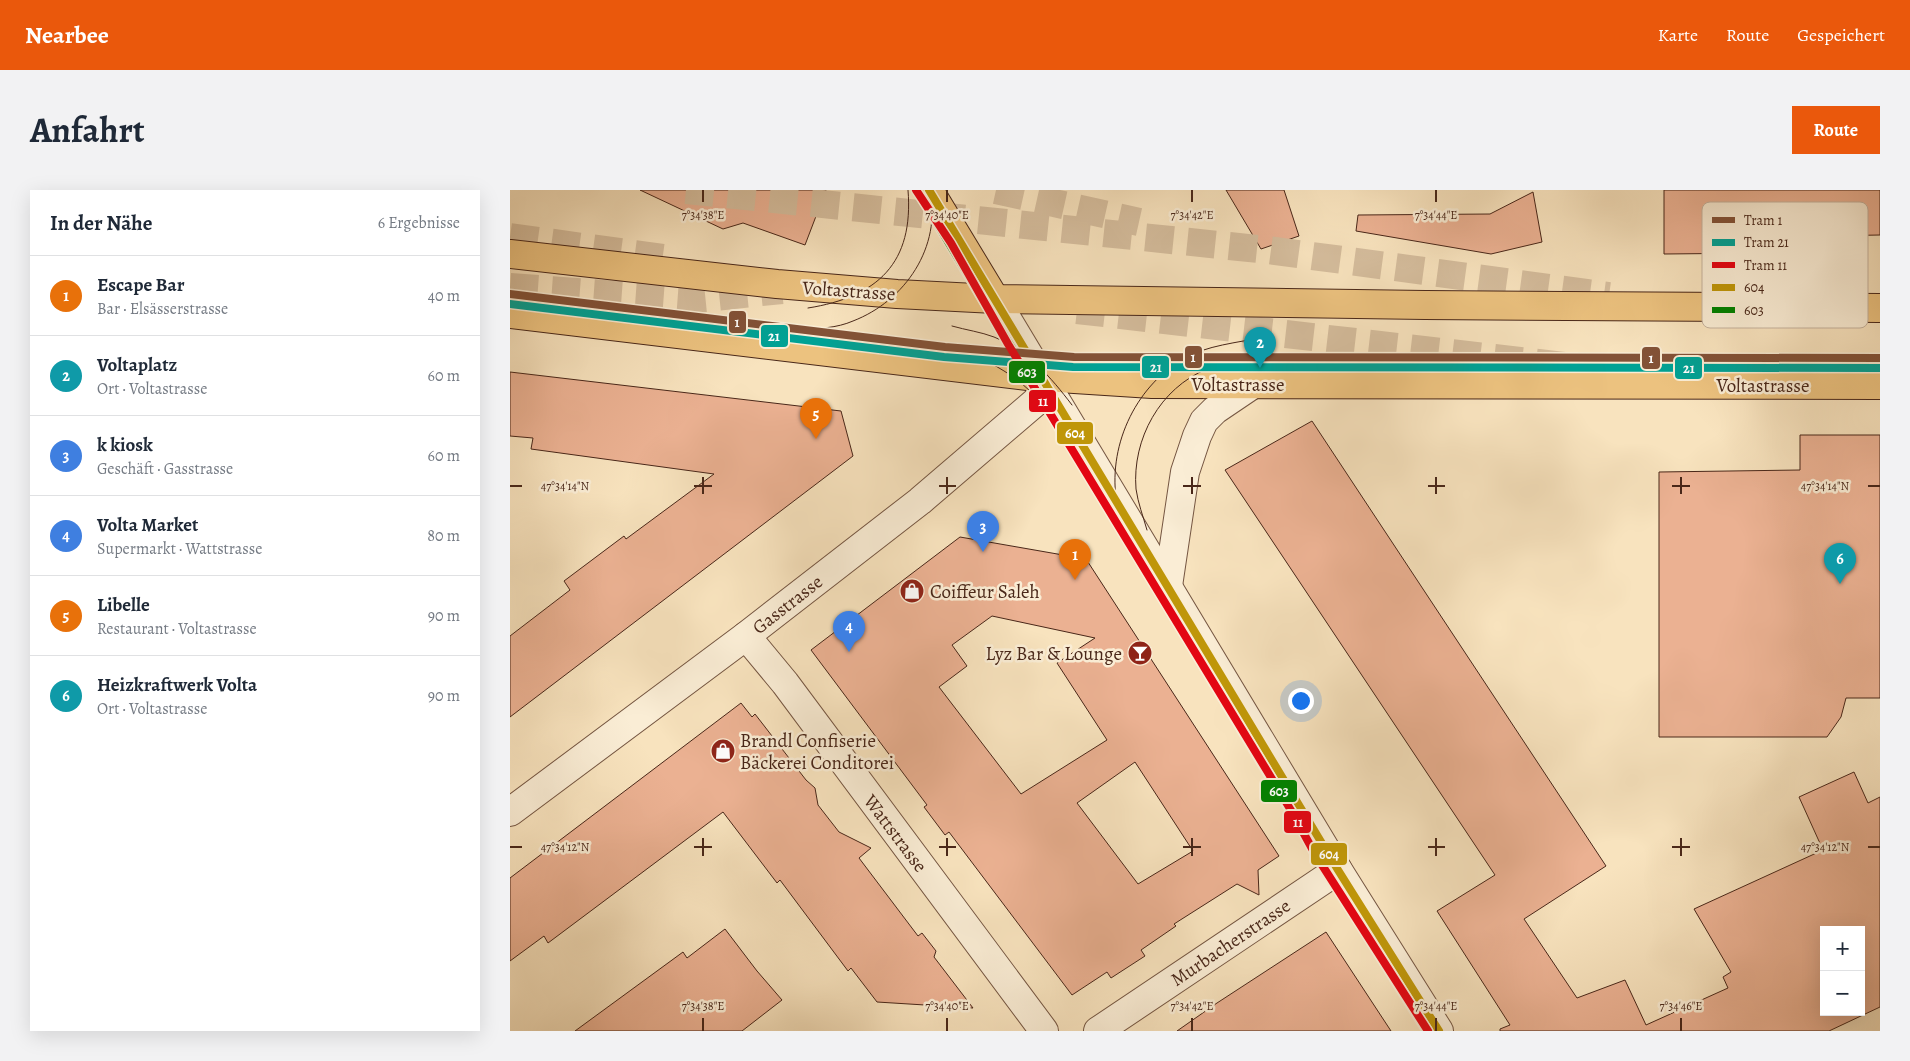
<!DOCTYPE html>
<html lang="de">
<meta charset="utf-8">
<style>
:root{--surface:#fff;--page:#f2f2f3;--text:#1f2937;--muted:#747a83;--line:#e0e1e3;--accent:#ea580c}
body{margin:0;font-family:Alegreya,serif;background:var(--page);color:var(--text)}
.controls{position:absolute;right:15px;bottom:15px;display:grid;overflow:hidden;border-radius:0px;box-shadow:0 5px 20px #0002}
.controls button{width:45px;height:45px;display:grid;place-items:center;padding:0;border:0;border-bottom:1px solid var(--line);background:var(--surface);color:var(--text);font:25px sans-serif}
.you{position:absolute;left:790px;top:510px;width:18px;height:18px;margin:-12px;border:4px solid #fff;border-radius:50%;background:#1a73e8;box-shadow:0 0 0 8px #1a73e833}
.badge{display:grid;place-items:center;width:32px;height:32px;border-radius:50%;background:var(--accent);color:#fff;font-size:16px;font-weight:700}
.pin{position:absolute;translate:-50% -41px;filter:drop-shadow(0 1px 2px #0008)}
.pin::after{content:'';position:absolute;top:26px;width:18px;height:15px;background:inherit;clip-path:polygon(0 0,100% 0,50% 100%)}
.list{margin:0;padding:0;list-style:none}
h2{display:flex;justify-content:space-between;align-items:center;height:65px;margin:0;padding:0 20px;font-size:21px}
h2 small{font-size:16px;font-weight:400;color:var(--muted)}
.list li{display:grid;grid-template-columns:32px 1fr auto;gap:15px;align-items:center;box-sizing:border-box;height:80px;padding:0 20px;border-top:1px solid var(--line)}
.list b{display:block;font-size:19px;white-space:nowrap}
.list p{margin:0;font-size:16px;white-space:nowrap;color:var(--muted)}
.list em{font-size:16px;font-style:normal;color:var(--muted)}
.map{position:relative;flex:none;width:1370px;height:841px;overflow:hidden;border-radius:0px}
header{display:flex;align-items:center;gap:30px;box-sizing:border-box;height:70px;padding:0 25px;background:var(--accent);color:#fff}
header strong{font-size:24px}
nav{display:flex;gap:28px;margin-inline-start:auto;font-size:18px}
.intro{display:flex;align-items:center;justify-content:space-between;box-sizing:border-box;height:120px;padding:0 30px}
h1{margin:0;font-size:35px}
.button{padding:12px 22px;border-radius:0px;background:var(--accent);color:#fff;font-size:18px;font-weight:700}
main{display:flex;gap:30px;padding:0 30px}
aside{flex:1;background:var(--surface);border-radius:0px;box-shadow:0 5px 20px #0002}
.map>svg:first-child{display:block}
.building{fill:#ebb192;stroke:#492719;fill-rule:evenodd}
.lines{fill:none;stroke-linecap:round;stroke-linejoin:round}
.highway-tunnel{stroke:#d5bd9d;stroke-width:28;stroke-dasharray:28 14;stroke-linecap:butt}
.minor-casing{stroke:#755642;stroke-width:30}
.major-casing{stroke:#492719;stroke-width:30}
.minor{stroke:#faedd5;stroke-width:28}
.major{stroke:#ecc27f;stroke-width:28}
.tram{stroke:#492719;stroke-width:1}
.bus-1-casing{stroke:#faedd5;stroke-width:11}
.bus-2-casing{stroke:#faedd5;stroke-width:11}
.bus-1{stroke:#bf9609;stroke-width:8}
.bus-2{stroke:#008200;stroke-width:8}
.tram-1-casing{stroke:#faedd5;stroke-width:11}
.tram-2-casing{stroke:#faedd5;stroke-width:11}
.tram-3-casing{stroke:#faedd5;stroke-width:11}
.tram-1{stroke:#835237;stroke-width:8}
.tram-2{stroke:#00a295;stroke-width:8}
.tram-3{stroke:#e30613;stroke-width:8}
.ticks{fill:none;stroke:#492719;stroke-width:2}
.labels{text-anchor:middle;stroke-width:5;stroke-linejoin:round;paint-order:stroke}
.street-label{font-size:19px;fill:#492719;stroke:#faedd5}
.poi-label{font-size:19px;fill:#492719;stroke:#faedd5;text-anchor:start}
.key{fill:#faedd5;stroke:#c5b29d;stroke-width:1}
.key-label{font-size:14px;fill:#492719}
.ticks-label{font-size:12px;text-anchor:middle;fill:#492719;stroke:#faedd5;stroke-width:5;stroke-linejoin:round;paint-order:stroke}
.line-badge{stroke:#faedd5;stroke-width:2}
.badge-label{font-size:14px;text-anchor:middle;font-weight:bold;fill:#fff}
</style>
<header>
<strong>Nearbee</strong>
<nav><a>Karte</a><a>Route</a><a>Gespeichert</a></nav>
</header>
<div class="intro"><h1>Anfahrt</h1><a class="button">Route</a></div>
<main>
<aside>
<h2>In der Nähe<small>6 Ergebnisse</small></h2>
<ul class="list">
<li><span class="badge" style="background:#e8710a">1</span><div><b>Escape Bar</b><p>Bar · Elsässerstrasse</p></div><em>40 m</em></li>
<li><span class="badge" style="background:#0f9aa8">2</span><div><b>Voltaplatz</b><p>Ort · Voltastrasse</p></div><em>60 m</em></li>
<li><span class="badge" style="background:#3f7fe0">3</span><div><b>k kiosk</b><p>Geschäft · Gasstrasse</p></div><em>60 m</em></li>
<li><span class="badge" style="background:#3f7fe0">4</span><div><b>Volta Market</b><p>Supermarkt · Wattstrasse</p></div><em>80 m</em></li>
<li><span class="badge" style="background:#e8710a">5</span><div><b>Libelle</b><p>Restaurant · Voltastrasse</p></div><em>90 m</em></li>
<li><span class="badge" style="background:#0f9aa8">6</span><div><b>Heizkraftwerk Volta</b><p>Ort · Voltastrasse</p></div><em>90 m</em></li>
</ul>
</aside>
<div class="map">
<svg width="1370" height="841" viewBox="0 0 1370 841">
<rect width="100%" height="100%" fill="#f8e3be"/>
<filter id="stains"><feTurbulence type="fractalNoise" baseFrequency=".004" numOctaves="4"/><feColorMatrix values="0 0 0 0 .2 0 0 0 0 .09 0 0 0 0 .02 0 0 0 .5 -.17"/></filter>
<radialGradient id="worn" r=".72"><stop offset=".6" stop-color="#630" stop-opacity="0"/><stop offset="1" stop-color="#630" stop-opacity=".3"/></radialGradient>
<!-- building -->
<g class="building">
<polygon points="130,0 316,0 295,55 233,33 213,39"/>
<polygon points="716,0 774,0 789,46 751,59"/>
<polygon points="1154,0 1370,0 1370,45 1258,47 1258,63 1154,64"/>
<polygon points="1023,2 1032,52 981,64 846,41 848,25 980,24"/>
<polygon points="0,182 331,221 343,266 0,527 0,446 60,400 54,391 114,346 116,349 204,284 21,259 23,248 0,246"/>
<path d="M802,231L1096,676L1014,729L1067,808L1115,790L1136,835L1218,798L1213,787L1221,782L1184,719L1313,660L1289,607L1344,582L1358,613L1370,607V817L1319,841H990V839L1000,835L927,721L985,685L715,280ZM1314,740H1351V822H1314Z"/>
<polygon points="1290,245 1370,245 1370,508 1336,508 1331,527 1317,547 1149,547 1149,282 1290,280"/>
<path d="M450,347L576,369L769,666L748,680L749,705L727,694L664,734L666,736L631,760L635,766L601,788L597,782L562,805L439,642L435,645L414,617L417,615L301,460ZM482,426L585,448L547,473L597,550L511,604L429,497L457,476L442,455ZM625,572L683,661L628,694L567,613Z"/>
<polygon points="231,513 242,527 245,524 296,590 305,598 308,615 329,642 361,658 349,668 408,746 412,743 426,761 424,767 463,818 367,812 341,778 338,781 270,690 267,693 213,622 38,753 34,746 0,771 0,688"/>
<polygon points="215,739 247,781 272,810 232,841 65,841 173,762 177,768"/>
<polygon points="816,742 881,841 667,841 707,813"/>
</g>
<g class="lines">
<!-- highway-tunnel -->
<g class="highway-tunnel">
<polyline points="176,0 758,60 1099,106"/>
<polyline points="486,0 629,32"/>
<polyline points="0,47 153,68"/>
<polyline points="0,97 176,110 272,100"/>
<polyline points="567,120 1054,176 1249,182"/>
</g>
<defs>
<g id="minor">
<polyline points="485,109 828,680 929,841"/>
<polyline points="658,396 675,282 687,246 694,231 705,220 742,195"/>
<polyline points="236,446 275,493 534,841"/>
<polyline points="0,622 236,446 410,311 529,209 533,187"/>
<polyline points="588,841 828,680"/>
</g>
<g id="major">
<polyline points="419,0 485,109"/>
<polyline points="0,64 267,94 387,104 485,109 915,115 1370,118"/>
<polyline points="0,124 518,186 642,194 1370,195"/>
</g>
</defs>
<!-- minor casing -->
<use href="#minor" class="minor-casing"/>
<!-- major casing -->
<use href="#major" class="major-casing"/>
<!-- minor -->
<use href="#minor" class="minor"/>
<!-- major -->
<use href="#major" class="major"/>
<!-- tram -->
<g class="tram">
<path d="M298,118C368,107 404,73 398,0"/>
<path d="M442,136C456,140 471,142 484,147C518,161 540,186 562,215"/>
<path d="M290,139C308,139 327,138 343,131C395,111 432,57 420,0"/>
<path d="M442,158C485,171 521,193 545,232"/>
<path d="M637,340C633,326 628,313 626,299C622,249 650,198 697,179C713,172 732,171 749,169"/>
<path d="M624,360C617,345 610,330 607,314C597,258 624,198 673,169C697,155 727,153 754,147"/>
</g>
<defs>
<polyline id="bus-1" points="419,0 828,680 929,841"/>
<polyline id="bus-2" points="410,5 819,685 917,841"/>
</defs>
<!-- bus-1 casing -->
<use href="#bus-1" class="bus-1-casing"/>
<!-- bus-2 casing -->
<use href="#bus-2" class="bus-2-casing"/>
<!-- bus-1 -->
<use href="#bus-1" class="bus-1"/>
<!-- bus-2 -->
<use href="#bus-2" class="bus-2"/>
<defs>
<polyline id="tram-1" points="0,104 435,157 564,167 1370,168"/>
<polyline id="tram-2" points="0,114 434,167 563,177 1370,178"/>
<polyline id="tram-3" points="406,0 441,53 498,154 782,622 805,664 918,841"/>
</defs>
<!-- tram-1 casing -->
<use href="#tram-1" class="tram-1-casing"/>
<!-- tram-2 casing -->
<use href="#tram-2" class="tram-2-casing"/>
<!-- tram-3 casing -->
<use href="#tram-3" class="tram-3-casing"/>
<!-- tram-1 -->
<use href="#tram-1" class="tram-1"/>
<!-- tram-2 -->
<use href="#tram-2" class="tram-2"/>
<!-- tram-3 -->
<use href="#tram-3" class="tram-3"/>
</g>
<!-- ticks -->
<path class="ticks" d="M193,0V12M437,0V12M682,0V12M926,0V12M193,287V304M437,287V304M682,287V304M926,287V304M1171,287V304M0,296H12M184,296H202M429,296H446M673,296H691M918,296H935M1162,296H1180M1358,296H1370M193,648V666M437,648V666M682,648V666M926,648V666M1171,648V666M0,657H12M184,657H202M429,657H446M673,657H691M918,657H935M1162,657H1180M1358,657H1370M193,828V841M437,828V841M682,828V841M926,828V841M1171,828V841"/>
<!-- icons -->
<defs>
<symbol id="shop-disc" viewBox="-11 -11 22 22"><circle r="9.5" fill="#8f2418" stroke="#faedd5"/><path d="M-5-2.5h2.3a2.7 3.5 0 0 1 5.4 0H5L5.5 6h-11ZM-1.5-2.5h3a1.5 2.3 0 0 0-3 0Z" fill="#fff"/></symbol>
<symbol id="bar-disc" viewBox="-11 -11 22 22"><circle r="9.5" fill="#8f2418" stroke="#faedd5"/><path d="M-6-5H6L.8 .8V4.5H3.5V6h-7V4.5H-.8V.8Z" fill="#fff"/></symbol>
</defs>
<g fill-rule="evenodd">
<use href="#shop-disc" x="388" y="387" width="28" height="28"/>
<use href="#bar-disc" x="616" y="449" width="28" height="28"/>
<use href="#shop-disc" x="199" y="547" width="28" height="28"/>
</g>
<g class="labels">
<!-- street labels -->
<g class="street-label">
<text transform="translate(339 100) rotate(4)" y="7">Voltastrasse</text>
<text x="728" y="201">Voltastrasse</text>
<text x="1253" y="202">Voltastrasse</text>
<text transform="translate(277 414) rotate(-38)" y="7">Gasstrasse</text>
<text transform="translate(386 643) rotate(53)" y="7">Wattstrasse</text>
<text transform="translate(720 752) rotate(-34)" y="7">Murbacherstrasse</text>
</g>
<!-- poi labels -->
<g class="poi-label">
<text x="420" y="408">Coiffeur Saleh</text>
<text x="612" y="470" text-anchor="end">Lyz Bar &amp; Lounge</text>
<text x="230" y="557">Brandl Confiserie<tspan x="230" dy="22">Bäckerei Conditorei</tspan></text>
</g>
</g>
<!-- legend -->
<rect x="1192" y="12" width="166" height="126" rx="8" class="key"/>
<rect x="1202" y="27" width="23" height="6" fill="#835237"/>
<rect x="1202" y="49" width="23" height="7" fill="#00a295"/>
<rect x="1202" y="72" width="23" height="6" fill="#e30613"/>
<rect x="1202" y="94" width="23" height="7" fill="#bf9609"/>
<rect x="1202" y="117" width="23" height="6" fill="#008200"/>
<g class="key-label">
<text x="1234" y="35">Tram 1</text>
<text x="1234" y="57">Tram 21</text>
<text x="1234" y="80">Tram 11</text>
<text x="1234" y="102">604</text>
<text x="1234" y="125">603</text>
</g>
<g class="ticks-label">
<text x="193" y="29">7°34'38"E</text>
<text x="437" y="29">7°34'40"E</text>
<text x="682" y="29">7°34'42"E</text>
<text x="926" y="29">7°34'44"E</text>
<text x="55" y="300">47°34'14"N</text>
<text x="1315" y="300">47°34'14"N</text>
<text x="55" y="661">47°34'12"N</text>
<text x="1315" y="661">47°34'12"N</text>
<text x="193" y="820">7°34'38"E</text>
<text x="437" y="820">7°34'40"E</text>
<text x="682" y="820">7°34'42"E</text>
<text x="926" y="820">7°34'44"E</text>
<text x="1171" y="820">7°34'46"E</text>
</g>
<g class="line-badge">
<rect x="218" y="120" width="19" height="24" rx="5" fill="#835237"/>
<rect x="250" y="134" width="29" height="24" rx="5" fill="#00a295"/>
<rect x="674" y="155" width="19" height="24" rx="5" fill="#835237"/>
<rect x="1131" y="156" width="20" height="24" rx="5" fill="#835237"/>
<rect x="631" y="165" width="29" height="24" rx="5" fill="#00a295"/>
<rect x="1164" y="166" width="29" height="24" rx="5" fill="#00a295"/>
<rect x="498" y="170" width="38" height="24" rx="5" fill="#008200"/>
<rect x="518" y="199" width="29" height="24" rx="5" fill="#e30613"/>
<rect x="546" y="231" width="38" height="24" rx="5" fill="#bf9609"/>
<rect x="750" y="589" width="38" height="24" rx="5" fill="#008200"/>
<rect x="773" y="620" width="29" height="24" rx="5" fill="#e30613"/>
<rect x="800" y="652" width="38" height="24" rx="5" fill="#bf9609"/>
</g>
<g class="badge-label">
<text x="227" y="137">1</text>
<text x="264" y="151">21</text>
<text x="683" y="172">1</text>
<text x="1141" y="173">1</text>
<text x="646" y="182">21</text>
<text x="1179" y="183">21</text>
<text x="517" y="187">603</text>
<text x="533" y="216">11</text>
<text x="565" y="248">604</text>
<text x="769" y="606">603</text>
<text x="788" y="637">11</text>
<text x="819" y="669">604</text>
</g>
<rect width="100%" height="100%" filter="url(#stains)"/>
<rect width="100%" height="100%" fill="url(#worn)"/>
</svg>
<div class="controls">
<button>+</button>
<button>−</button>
</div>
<div class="you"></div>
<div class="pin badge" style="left:565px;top:390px;background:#e8710a">1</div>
<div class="pin badge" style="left:750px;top:178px;background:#0f9aa8">2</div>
<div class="pin badge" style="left:473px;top:362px;background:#3f7fe0">3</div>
<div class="pin badge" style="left:339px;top:462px;background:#3f7fe0">4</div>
<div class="pin badge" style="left:306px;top:249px;background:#e8710a">5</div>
<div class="pin badge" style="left:1330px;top:394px;background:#0f9aa8">6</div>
</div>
</main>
